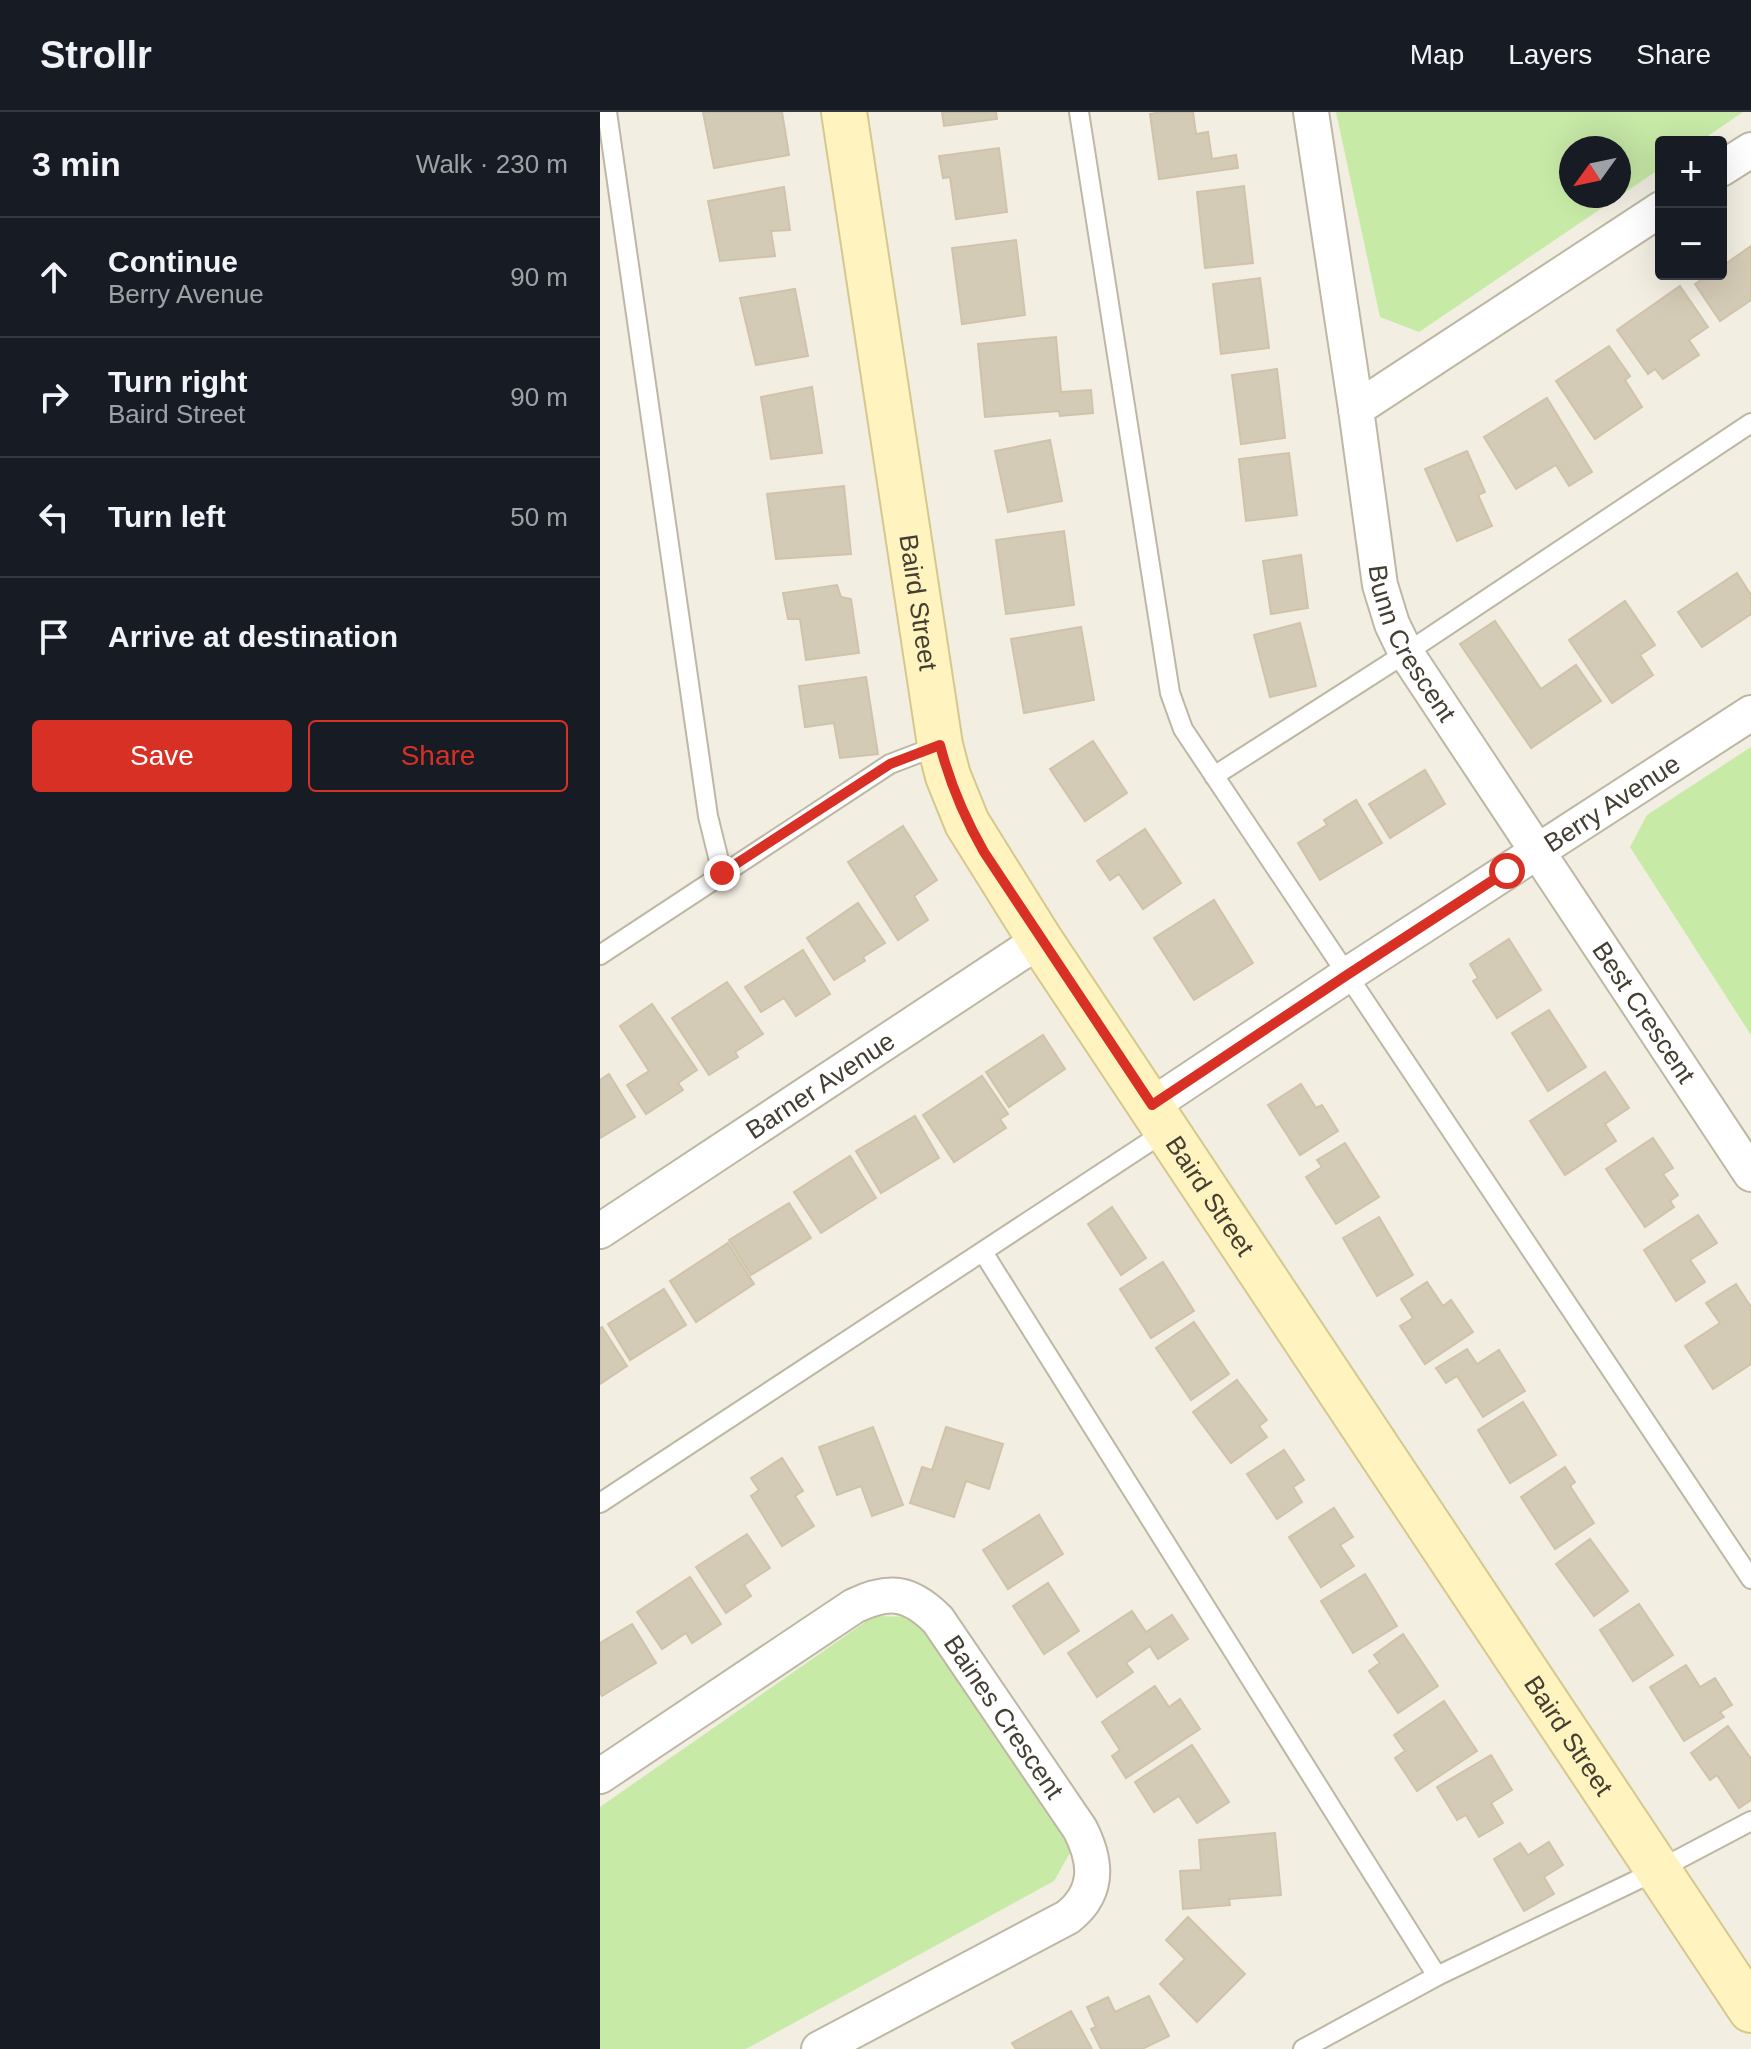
<!DOCTYPE html>
<meta charset="utf-8">
<style>
:root{--surface:#171b24;--page:#242831;--text:#f1f3f6;--muted:#9ea1a6;--line:#363941;--accent:#d93025}
body{margin:0;font-family:Helvetica,sans-serif;background:var(--page);color:var(--text)}
.controls{position:absolute;right:24px;top:24px;display:grid;overflow:hidden;border-radius:8px;box-shadow:0 8px 32px #0002}
.controls button{width:72px;height:72px;display:grid;place-items:center;padding:0;border:0;border-bottom:2px solid var(--line);background:var(--surface);color:var(--text);font:40px sans-serif}
.compass{position:absolute;left:959px;top:24px;width:72px;height:72px;border-radius:50%;background:var(--surface);box-shadow:0 8px 32px #0002;rotate:237deg}
.stop{position:absolute;width:24px;height:24px;margin:-18px;border:6px solid #d93025;border-radius:50%;background:#fff}
.stop.end{background:#d93025;border-color:#fff;box-shadow:0 2px 8px #0008}
.list{margin:0;padding:0;list-style:none}
h2{display:flex;justify-content:space-between;align-items:center;height:104px;margin:0;padding:0 32px;font-size:34px}
h2 small{font-size:26px;font-weight:400;color:var(--muted)}
.list li{display:grid;grid-template-columns:52px 1fr auto;gap:24px;align-items:center;box-sizing:border-box;height:120px;padding:0 32px;border-top:2px solid var(--line)}
.list b{display:block;font-size:30px;white-space:nowrap}
.list p{margin:0;font-size:26px;white-space:nowrap;color:var(--muted)}
.list em{font-size:26px;font-style:normal;color:var(--muted)}
.actions{display:flex;gap:16px;padding:24px 32px}
.actions a{flex:1;padding:18px 0;border:2px solid var(--accent);border-radius:8px;text-align:center;font-size:28px;color:var(--accent)}
.actions .main{background:var(--accent);color:#fff}
.icon{flex:none;width:44px;height:44px;fill:none;stroke:currentColor;stroke-width:2;stroke-linecap:round;stroke-linejoin:round}
.map{position:relative;flex:none;width:1151px;height:1937px;overflow:hidden}
header{display:flex;align-items:center;gap:48px;box-sizing:border-box;height:112px;padding:0 40px;background:var(--surface);border-bottom:2px solid var(--line)}
header strong{font-size:38px}
nav{display:flex;gap:44px;margin-inline-start:auto;font-size:28px}
main{display:flex}
aside{flex:1;background:var(--surface)}
.map>svg:first-child{display:block}
.green{fill:#c7eaa7;fill-rule:evenodd}
.building{fill:#d4cbb6;stroke:#d0c3a9;stroke-width:2}
.lines{fill:none;stroke-linecap:round;stroke-linejoin:round}
.lane-casing{stroke:#beb7a4;stroke-width:22}
.street-casing{stroke:#beb7a4;stroke-width:38}
.secondary-casing{stroke:#d5c88e;stroke-width:48}
.lane{stroke:#fff;stroke-width:18}
.street{stroke:#fff;stroke-width:34}
.secondary{stroke:#fff4bf;stroke-width:44}
.route{stroke:#d93025;stroke-width:10}
.labels{text-anchor:middle;stroke-width:6;stroke-linejoin:round;paint-order:stroke}
.street-label{font-size:26px;fill:#443e32;stroke:#fff}
</style>
<header>
<strong>Strollr</strong>
<nav><a>Map</a><a>Layers</a><a>Share</a></nav>
</header>
<main>
<aside>
<h2>3 min<small>Walk · 230 m</small></h2>
<ul class="list">
<li><svg class="icon" aria-label="ahead" viewBox="0 0 24 24"><path d="M12 20V5M6 11l6-6 6 6"/></svg><div><b>Continue</b><p>Berry Avenue</p></div><em>90 m</em></li>
<li><svg class="icon" aria-label="right" viewBox="0 0 24 24"><path d="M7 20v-9h11M14 6l5 5-5 5"/></svg><div><b>Turn right</b><p>Baird Street</p></div><em>90 m</em></li>
<li><svg class="icon" aria-label="left" viewBox="0 0 24 24"><path d="M17 20v-9H6M10 6l-5 5 5 5"/></svg><div><b>Turn left</b></div><em>50 m</em></li>
<li><svg class="icon" aria-label="arrive" viewBox="0 0 24 24"><path d="M6 21V4h12l-3 4 3 4H6"/></svg><div><b>Arrive at destination</b></div></li>
</ul>
<div class="actions"><a class="main">Save</a><a>Share</a></div>
</aside>
<div class="map">
<svg width="1151" height="1937" viewBox="0 0 1151 1937">
<rect width="100%" height="100%" fill="#f2eee2"/>
<!-- green -->
<g class="green">
<path d="M736,0H1143L1099,30H1061V56L819,220L780,205ZM971,36H1019V84H971Z"/>
<polygon points="1151,635 1151,923 1030,735 1047,703"/>
<polygon points="274,1504 324,1505 479,1725 454,1769 146,1937 0,1937 0,1695"/>
</g>
<!-- building -->
<g class="building">
<polygon points="103,0 182,0 189,43 114,56"/>
<polygon points="342,0 396,0 397,7 344,14"/>
<polygon points="562,0 593,0 596,22 608,20 612,47 636,43 638,56 559,67 550,2"/>
<polygon points="399,36 407,100 356,107 350,65 343,66 339,44"/>
<polygon points="644,74 653,151 605,156 597,80"/>
<polygon points="184,75 190,118 171,119 175,144 120,149 108,89"/>
<polygon points="416,128 425,203 362,212 352,136"/>
<polygon points="1151,134 1151,188 1120,209 1095,172 1110,162 1121,162 1121,155"/>
<polygon points="660,166 669,236 621,242 613,172"/>
<polygon points="1080,174 1108,215 1089,228 1099,243 1063,267 1055,257 1048,262 1017,218"/>
<polygon points="195,177 208,244 156,253 140,186"/>
<polygon points="456,225 461,280 491,278 493,301 460,304 459,299 385,305 378,232"/>
<polygon points="1009,234 1030,264 1025,268 1042,295 995,327 956,269"/>
<polygon points="677,257 685,326 641,332 632,263"/>
<polygon points="212,275 222,341 171,347 161,285"/>
<polygon points="947,286 992,360 969,374 956,353 916,377 884,325"/>
<polygon points="450,328 462,389 408,400 395,339"/>
<polygon points="867,339 885,380 878,383 892,414 857,429 825,357"/>
<polygon points="689,341 697,403 646,409 639,347"/>
<polygon points="244,374 251,442 176,447 167,382"/>
<polygon points="464,419 474,493 406,502 396,428"/>
<polygon points="701,443 708,496 671,502 663,449"/>
<polygon points="1137,461 1151,483 1151,502 1102,535 1078,500"/>
<polygon points="237,473 241,485 251,487 259,541 206,548 200,507 188,507 183,481"/>
<polygon points="1025,489 1055,533 1040,543 1053,563 1012,591 969,528"/>
<polygon points="895,509 941,577 976,553 1001,589 931,636 860,532"/>
<polygon points="700,511 716,574 670,585 654,523"/>
<polygon points="481,515 494,588 424,601 411,527"/>
<polygon points="266,565 278,642 240,646 234,611 205,615 199,574"/>
<polygon points="493,629 527,681 485,709 450,657"/>
<polygon points="825,658 845,692 790,726 769,692"/>
<polygon points="756,688 782,731 720,768 698,731 727,713 724,708"/>
<polygon points="303,714 337,768 314,784 328,808 298,828 248,750"/>
<polygon points="545,717 581,771 543,797 519,762 510,768 497,749"/>
<polygon points="614,788 653,851 594,888 554,826"/>
<polygon points="258,791 285,831 263,845 265,849 234,868 207,826"/>
<polygon points="909,827 941,878 897,906 873,869 878,866 870,852"/>
<polygon points="203,838 230,882 196,904 184,886 161,900 145,875"/>
<polygon points="127,870 163,922 135,940 138,945 109,963 72,906"/>
<polygon points="52,892 97,958 78,971 83,978 46,1002 27,973 49,959 20,914"/>
<polygon points="949,898 986,955 948,979 912,921"/>
<polygon points="443,923 465,957 409,995 386,960"/>
<polygon points="1005,960 1029,996 1005,1012 1016,1029 965,1063 930,1009"/>
<polygon points="9,962 35,1005 0,1026 0,968"/>
<polygon points="382,964 408,1002 400,1007 406,1016 354,1050 323,1003"/>
<polygon points="701,972 716,996 722,993 738,1019 700,1043 668,993"/>
<polygon points="315,1004 339,1046 281,1081 256,1039"/>
<polygon points="1053,1026 1073,1056 1063,1062 1078,1083 1070,1089 1074,1095 1045,1115 1006,1057"/>
<polygon points="745,1031 779,1085 736,1112 706,1065 722,1055 717,1048"/>
<polygon points="250,1044 276,1086 221,1121 194,1080"/>
<polygon points="189,1091 211,1126 151,1163 129,1128"/>
<polygon points="512,1095 546,1146 521,1163 488,1112"/>
<polygon points="1098,1103 1117,1131 1090,1148 1105,1170 1076,1189 1044,1138"/>
<polygon points="779,1105 813,1163 777,1184 743,1126"/>
<polygon points="128,1131 154,1172 96,1210 70,1169"/>
<polygon points="563,1150 594,1199 551,1226 520,1177"/>
<polygon points="827,1170 843,1194 851,1188 873,1220 825,1252 800,1214 813,1206 801,1187"/>
<polygon points="1136,1172 1151,1195 1151,1252 1113,1277 1085,1234 1120,1211 1106,1191"/>
<polygon points="64,1177 86,1213 30,1248 8,1212"/>
<polygon points="594,1210 629,1262 591,1288 556,1236"/>
<polygon points="2,1215 27,1254 0,1272 0,1216"/>
<polygon points="867,1237 877,1252 899,1238 925,1279 883,1305 857,1264 846,1271 836,1256"/>
<polygon points="637,1268 667,1308 659,1314 667,1325 631,1351 593,1300"/>
<polygon points="923,1290 956,1343 910,1371 878,1318"/>
<polygon points="273,1315 303,1393 272,1404 261,1374 237,1383 219,1335"/>
<polygon points="346,1315 403,1332 389,1377 366,1369 354,1405 310,1391 322,1355 332,1358"/>
<polygon points="684,1338 704,1368 693,1375 702,1390 677,1407 647,1362"/>
<polygon points="182,1346 203,1379 195,1384 214,1414 182,1434 151,1384 159,1378 151,1366"/>
<polygon points="965,1355 975,1370 970,1374 994,1411 955,1437 921,1385"/>
<polygon points="734,1396 753,1425 740,1433 754,1454 721,1475 689,1425"/>
<polygon points="439,1403 463,1442 408,1477 383,1438"/>
<polygon points="147,1422 170,1456 144,1473 151,1484 126,1501 96,1455"/>
<polygon points="990,1427 1028,1479 994,1504 956,1452"/>
<polygon points="765,1462 797,1514 753,1541 721,1489"/>
<polygon points="90,1465 121,1512 92,1531 86,1521 62,1537 37,1500"/>
<polygon points="448,1471 479,1519 444,1542 413,1494"/>
<polygon points="1039,1492 1073,1543 1033,1569 1000,1518"/>
<polygon points="532,1499 546,1520 572,1503 588,1527 558,1547 550,1534 526,1551 533,1560 497,1585 468,1541"/>
<polygon points="32,1512 56,1551 2,1584 0,1581 0,1531"/>
<polygon points="803,1522 838,1574 798,1601 769,1559 780,1551 774,1543"/>
<polygon points="1086,1553 1100,1575 1115,1566 1132,1593 1120,1600 1124,1605 1084,1629 1050,1575"/>
<polygon points="555,1574 569,1595 580,1587 600,1617 526,1666 512,1644 520,1638 502,1610"/>
<polygon points="844,1589 877,1639 817,1679 795,1646 805,1639 794,1623"/>
<polygon points="1128,1614 1151,1647 1151,1688 1139,1696 1117,1663 1110,1668 1091,1641"/>
<polygon points="592,1633 629,1690 597,1711 579,1684 554,1700 535,1670"/>
<polygon points="891,1643 912,1678 891,1691 903,1711 879,1725 866,1703 857,1708 837,1675"/>
<polygon points="675,1721 681,1783 629,1787 630,1793 583,1797 580,1759 601,1758 599,1728"/>
<polygon points="949,1730 963,1753 944,1765 954,1782 924,1799 894,1747 920,1731 928,1743"/>
<polygon points="588,1805 645,1862 597,1910 560,1872 585,1847 566,1828"/>
<polygon points="549,1884 569,1924 542,1937 501,1937 491,1917 496,1915 487,1895 508,1885 515,1900"/>
<polygon points="471,1899 492,1937 416,1937 412,1931"/>
</g>
<g class="lines">
<defs>
<g id="lane">
<polyline points="7,0 108,704 122,761"/>
<polyline points="479,0 570,581 583,617 1151,1467"/>
<polyline points="614,664 806,541 1151,311"/>
<polyline points="0,843 290,652 340,633"/>
<polyline points="383,1140 837,1864"/>
<polyline points="0,1391 566,1019"/>
<polyline points="703,1937 837,1864 1058,1758 1151,1709"/>
</g>
<g id="street">
<path id="s1" d="M711,0L756,297L780,473L792,512L806,541L1151,1062"/>
<polyline points="1121,57 1151,38"/>
<polyline points="756,297 1061,97"/>
<path id="s2" d="M552,993L747,863L1151,601"/>
<path id="s3" d="M0,1119L440,828"/>
<path id="s4" d="M0,1664L254,1494C290,1477 310,1480 338,1508L480,1717C497,1750 499,1780 468,1805L219,1937"/>
</g>
<g id="secondary">
<path id="s5" d="M244,0L340,633L348,664L367,711L440,828L1151,1898"/>
</g>
</defs>
<!-- lane casing -->
<use href="#lane" class="lane-casing"/>
<!-- street casing -->
<use href="#street" class="street-casing"/>
<!-- secondary casing -->
<use href="#secondary" class="secondary-casing"/>
<!-- lane -->
<use href="#lane" class="lane"/>
<!-- street -->
<use href="#street" class="street"/>
<!-- secondary -->
<use href="#secondary" class="secondary"/>
</g>
<g class="lines">
<!-- route -->
<path class="route" d="M122,761L290,652L340,633C350,672 364,705 384,740L552,993L747,863L907,759"/>
</g>
<g class="labels">
<!-- street labels -->
<g class="street-label">
<text dy="9" stroke="none"><textPath href="#s5" startOffset="496">Baird Street</textPath></text>
<text dy="9" stroke="none"><textPath href="#s1" startOffset="544">Bunn Crescent</textPath></text>
<text dy="9" stroke="none"><textPath href="#s2" startOffset="550">Berry Avenue</textPath></text>
<text dy="9" stroke="none"><textPath href="#s1" startOffset="982">Best Crescent</textPath></text>
<text dy="9" stroke="none"><textPath href="#s3" startOffset="264">Barner Avenue</textPath></text>
<text dy="9" stroke="none"><textPath href="#s5" startOffset="1168">Baird Street</textPath></text>
<text dy="9" stroke="none"><textPath href="#s4" startOffset="516">Baines Crescent</textPath></text>
<text dy="9" stroke="none"><textPath href="#s5" startOffset="1816">Baird Street</textPath></text>
</g>
</g>
</svg>
<div class="controls">
<button>+</button>
<button>−</button>
</div>
<svg class="compass" viewBox="-18 -18 36 36"><path d="M0-13l5 13h-10z" fill="#e53935"/><path d="M0 13l5-13h-10z" fill="#9ea1a6"/></svg>
<div class="stop" style="left:907px;top:759px"></div>
<div class="stop end" style="left:122px;top:761px"></div>
</div>
</main>
